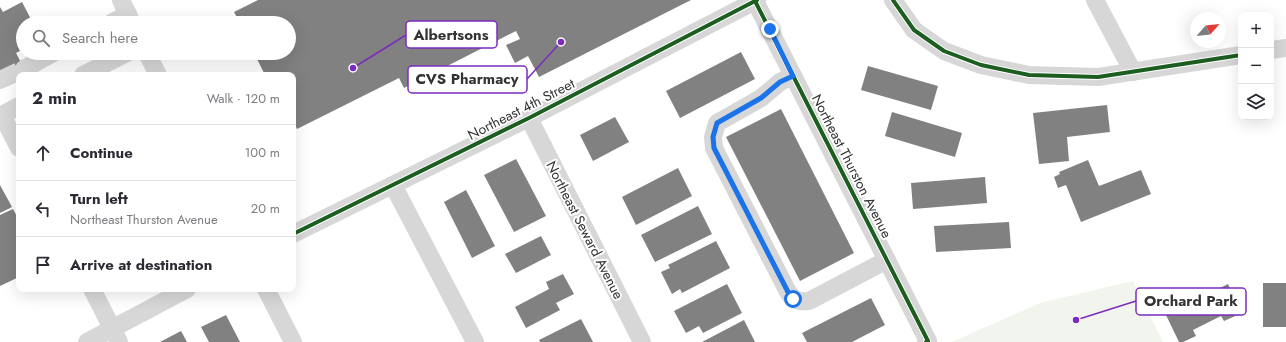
<!DOCTYPE html>
<meta charset="utf-8">
<style>
:root{--surface:#fff;--page:#f7f7f7;--text:#2b2b33;--muted:#7c7c81;--line:#e1e1e2}
body{margin:0;font-family:Jost,sans-serif;background:var(--page);color:var(--text)}
.controls{position:absolute;right:12px;top:12px;display:grid;overflow:hidden;border-radius:8px;box-shadow:0 4px 16px #0002}
.controls button{width:36px;height:36px;display:grid;place-items:center;padding:0;border:0;border-bottom:1px solid var(--line);background:var(--surface);color:var(--text);font:20px sans-serif}
.compass{position:absolute;left:1190px;top:12px;width:36px;height:36px;border-radius:50%;background:var(--surface);box-shadow:0 4px 16px #0002;rotate:63deg}
.stop{position:absolute;width:12px;height:12px;margin:-9px;border:3px solid #1a73e8;border-radius:50%;background:#fff}
.stop.end{background:#1a73e8;border-color:#fff;box-shadow:0 1px 4px #0008}
.list{margin:0;padding:0;list-style:none}
h2{display:flex;justify-content:space-between;align-items:center;height:52px;margin:0;padding:0 16px;font-size:17px}
h2 small{font-size:13px;font-weight:400;color:var(--muted)}
.list li{display:grid;grid-template-columns:26px 1fr auto;gap:12px;align-items:center;box-sizing:border-box;height:56px;padding:0 16px;border-top:1px solid var(--line)}
.list b{display:block;font-size:15px;white-space:nowrap}
.list p{margin:0;font-size:13px;white-space:nowrap;color:var(--muted)}
.list em{font-size:13px;font-style:normal;color:var(--muted)}
.icon{flex:none;width:22px;height:22px;fill:none;stroke:currentColor;stroke-width:2;stroke-linecap:round;stroke-linejoin:round}
.map{position:relative;flex:none;width:1286px;height:342px;overflow:hidden}
.search{position:absolute;background:var(--surface);box-shadow:0 4px 16px #0002;left:16px;top:16px;width:280px;height:44px;display:flex;align-items:center;gap:10px;box-sizing:border-box;padding:0 14px;border-radius:22px;color:var(--muted);font-size:15px}
.panel{position:absolute;background:var(--surface);box-shadow:0 4px 16px #0002;left:16px;top:72px;width:280px;height:220px;border-radius:8px}
.map>svg:first-child{display:block}
.green{fill:#f1f5ed}
.building{fill:#818181}
.lines{fill:none;stroke-linecap:round;stroke-linejoin:round}
.minor-tunnel{stroke:#d6d6d6;stroke-width:18;stroke-dasharray:18 9;stroke-linecap:butt}
.minor{stroke:#d7d7d7;stroke-width:18}
.cycleway-casing{stroke:#fff;stroke-width:6}
.cycleway{stroke:#1b5e20;stroke-width:4}
.route{stroke:#1a73e8;stroke-width:5}
.labels{text-anchor:middle;stroke-width:4;stroke-linejoin:round;paint-order:stroke}
.street-label{font-size:14px;fill:#333;stroke:#fff}
.leader{fill:none;stroke:#7b2cbf;stroke-width:1.5}
.callout-dot{fill:#7b2cbf;stroke:#fff;stroke-width:1.5}
.callout{fill:#fff;stroke:#7b2cbf;stroke-width:1.5}
.callout-label{font-size:15px;text-anchor:middle;font-weight:bold;fill:#333}
</style>
<div class="map">
<svg width="1286" height="342" viewBox="0 0 1286 342">
<rect width="100%" height="100%" fill="#fff"/>
<!-- green -->
<polygon class="green" points="1133,281 1163,342 952,342 1040,303"/>
<!-- building -->
<g class="building">
<polygon points="258,0 691,0 539,77 528,56 515,63 506,45 520,39 516,31 404,88 399,78 297,129 293,121 293,75 265,75 254,53 289,53 289,23 240,23 234,12"/>
<polygon points="22,2 33,23 23,23 23,49 16,53 26,72 4,84 0,76 0,7 3,12"/>
<polygon points="741,52 755,79 680,118 666,91"/>
<polygon points="868,66 938,86 931,110 861,90"/>
<polygon points="1107,105 1110,132 1067,137 1069,161 1039,164 1033,113"/>
<polygon points="781,109 854,253 800,281 726,137"/>
<polygon points="892,112 962,133 955,157 885,136"/>
<polygon points="615,117 629,142 593,161 580,135"/>
<polygon points="516,159 546,216 514,232 484,175"/>
<polygon points="1088,160 1099,186 1141,170 1151,194 1081,222 1066,185 1058,188 1054,177 1060,174 1059,172"/>
<polygon points="678,168 692,196 636,225 622,197"/>
<polygon points="985,177 987,203 913,209 911,183"/>
<polygon points="0,185 12,207 0,213"/>
<polygon points="466,190 495,246 472,258 444,202"/>
<polygon points="698,206 712,234 655,262 641,235"/>
<polygon points="13,209 19,220 19,277 0,286 0,215"/>
<polygon points="1009,222 1011,248 936,252 934,226"/>
<polygon points="541,236 551,255 516,273 505,254"/>
<polygon points="716,241 730,268 682,293 680,289 672,294 661,272 670,268 668,265"/>
<polygon points="563,274 574,294 556,303 560,310 526,328 515,307 549,289 546,282"/>
<rect x="1263" y="283" width="23" height="44"/>
<polygon points="727,284 742,313 703,333 699,326 686,333 674,311"/>
<polygon points="1228,284 1242,313 1224,321 1221,316 1193,330 1196,336 1183,342 1179,342 1166,315"/>
<polygon points="871,298 885,325 852,342 807,342 802,333"/>
<polygon points="226,315 240,342 209,342 201,327"/>
<polygon points="581,319 593,342 540,342 539,340"/>
<polygon points="744,320 755,342 702,342"/>
<polygon points="181,331 187,342 160,342"/>
</g>
<g class="lines">
<!-- minor-tunnel -->
<polyline class="minor-tunnel" points="2,79 24,69"/>
<!-- minor -->
<g class="minor">
<polyline points="121,0 132,23"/>
<polyline points="893,0 914,30 944,51 981,65 1029,75 1098,77 1241,55"/>
<polyline points="1095,0 1133,72"/>
<polyline points="755,1 928,341 926,342"/>
<polyline points="111,23 128,14"/>
<polyline points="1271,50 1286,48"/>
<polyline points="147,53 158,75"/>
<polyline points="24,69 53,53"/>
<polyline points="83,75 127,53"/>
<path d="M793,76L780,82L761,98L717,123L713,137L714,148L788,292C794,301 799,302 809,301L887,260"/>
<polyline points="0,80 2,79"/>
<polyline points="2,115 19,148"/>
<polyline points="0,116 19,106"/>
<polyline points="529,118 642,342"/>
<polyline points="393,185 475,342"/>
<polyline points="293,234 529,118 757,0"/>
<polyline points="92,289 119,342"/>
<polyline points="266,289 293,342"/>
<polyline points="87,342 187,289"/>
</g>
<defs>
<g id="cycleway">
<polyline points="893,0 914,30 944,51 981,65 1029,75 1098,77 1241,55"/>
<polyline points="755,1 928,341 926,342"/>
<polyline points="293,234 529,118 757,0"/>
</g>
</defs>
<!-- cycleway casing -->
<use href="#cycleway" class="cycleway-casing"/>
<!-- cycleway -->
<use href="#cycleway" class="cycleway"/>
</g>
<g class="lines">
<!-- route -->
<polyline class="route" points="770,29 793,76 780,82 761,98 717,123 713,137 714,148 788,292 793,299"/>
</g>
<g class="labels">
<!-- street labels -->
<g class="street-label">
<text transform="translate(521 109) rotate(-27)" y="5">Northeast 4th Street</text>
<text transform="translate(852 166) rotate(63)" y="5">Northeast Thurston Avenue</text>
<text transform="translate(585 230) rotate(63)" y="5">Northeast Seward Avenue</text>
</g>
</g>
<!-- callouts -->
<path class="leader" d="M353 68L406 35M561 42L527 79M1076 320L1136 301"/>
<g class="callout-dot">
<circle cx="353" cy="68" r="4"/>
<circle cx="561" cy="42" r="4"/>
<circle cx="1076" cy="320" r="4"/>
</g>
<g class="callout">
<rect x="406" y="21" width="91" height="27" rx="4"/>
<rect x="408" y="66" width="119" height="27" rx="4"/>
<rect x="1136" y="288" width="110" height="27" rx="4"/>
</g>
<g class="callout-label">
<text x="451" y="40">Albertsons</text>
<text x="467" y="84">CVS Pharmacy</text>
<text x="1191" y="306">Orchard Park</text>
</g>
</svg>
<div class="controls">
<button>+</button>
<button>−</button>
<button><svg class="icon" aria-label="layers" viewBox="0 0 24 24"><path d="M12 4l9 5-9 5-9-5zM3 14l9 5 9-5"/></svg></button>
</div>
<svg class="compass" viewBox="-18 -18 36 36"><path d="M0-13l5 13h-10z" fill="#e53935"/><path d="M0 13l5-13h-10z" fill="#7c7c81"/></svg>
<div class="stop" style="left:793px;top:299px"></div>
<div class="stop end" style="left:770px;top:29px"></div>
<div class="search"><svg class="icon" aria-label="search" viewBox="0 0 24 24"><circle cx="10" cy="10" r="6"/><path d="M15 15l6 6"/></svg>Search here</div>
<section class="panel">
<h2>2 min<small>Walk · 120 m</small></h2>
<ul class="list">
<li><svg class="icon" aria-label="ahead" viewBox="0 0 24 24"><path d="M12 20V5M6 11l6-6 6 6"/></svg><div><b>Continue</b></div><em>100 m</em></li>
<li><svg class="icon" aria-label="left" viewBox="0 0 24 24"><path d="M17 20v-9H6M10 6l-5 5 5 5"/></svg><div><b>Turn left</b><p>Northeast Thurston Avenue</p></div><em>20 m</em></li>
<li><svg class="icon" aria-label="arrive" viewBox="0 0 24 24"><path d="M6 21V4h12l-3 4 3 4H6"/></svg><div><b>Arrive at destination</b></div></li>
</ul>
</section>
</div>
